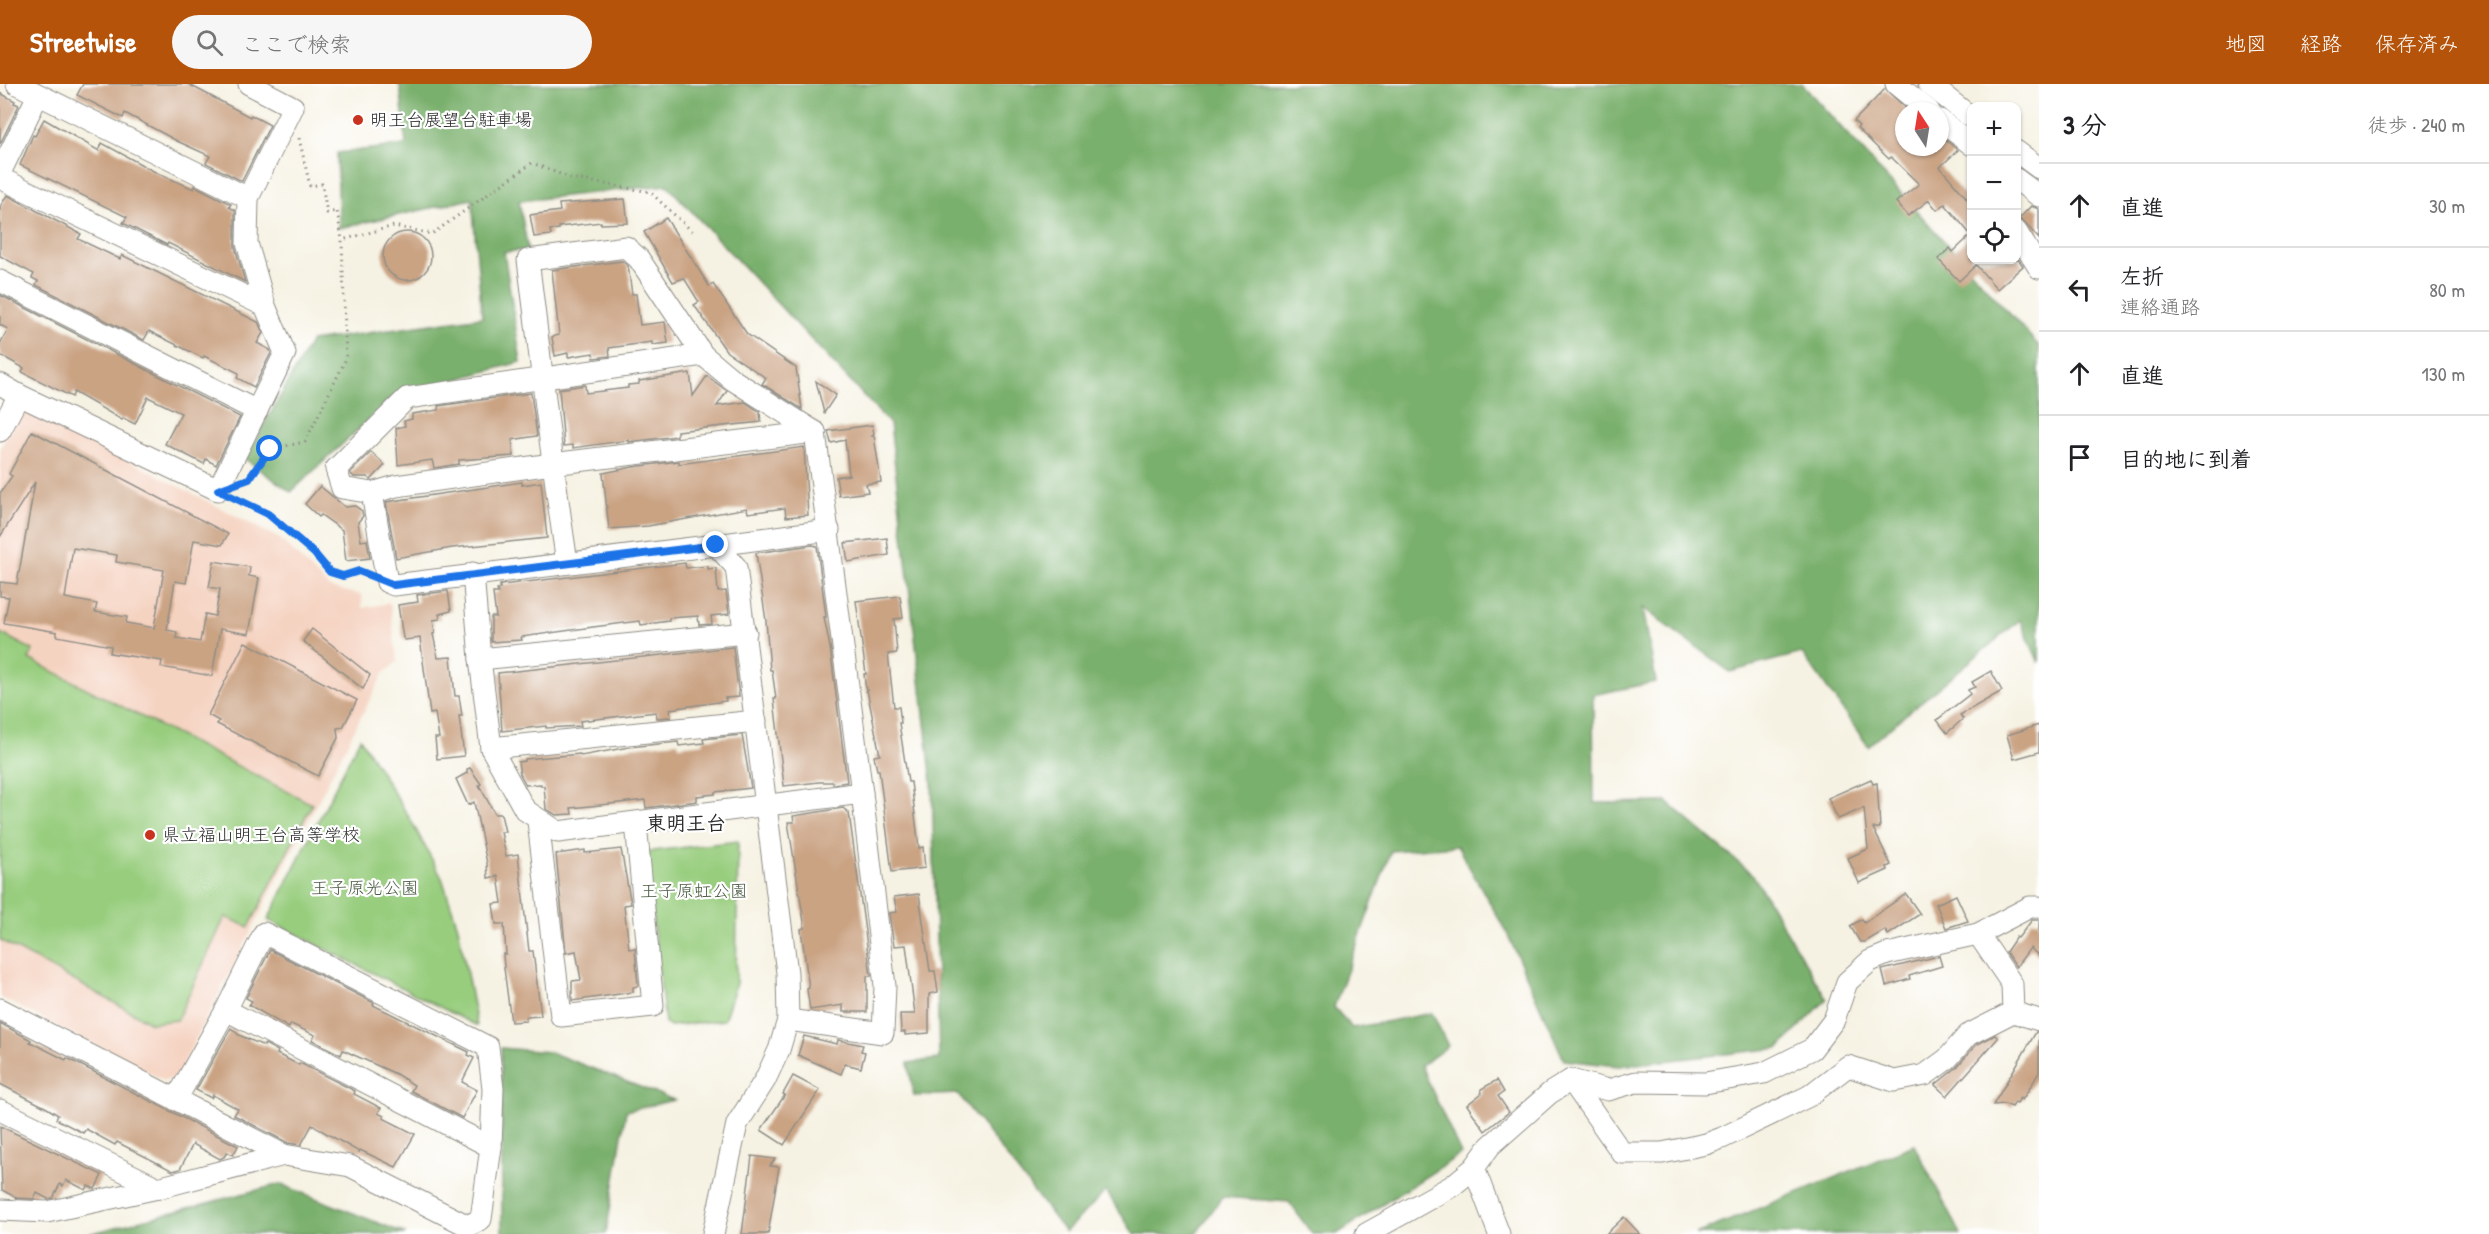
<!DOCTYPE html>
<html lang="ja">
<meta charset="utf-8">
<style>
:root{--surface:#fff;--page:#f6f6f6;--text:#202124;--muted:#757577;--line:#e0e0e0;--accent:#b45309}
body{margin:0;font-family:"Patrick Hand","Klee One",sans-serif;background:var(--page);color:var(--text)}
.controls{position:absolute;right:18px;top:18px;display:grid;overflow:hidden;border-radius:12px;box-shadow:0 2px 4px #0004}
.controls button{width:54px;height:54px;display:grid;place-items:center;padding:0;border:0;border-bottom:2px solid var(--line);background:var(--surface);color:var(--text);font:30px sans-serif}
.compass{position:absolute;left:1895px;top:18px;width:54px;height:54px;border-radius:50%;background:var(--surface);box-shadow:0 2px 4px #0004;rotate:348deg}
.stop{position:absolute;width:18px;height:18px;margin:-14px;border:4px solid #1a73e8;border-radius:50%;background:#fff}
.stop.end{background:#1a73e8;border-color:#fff;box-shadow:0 2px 6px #0008}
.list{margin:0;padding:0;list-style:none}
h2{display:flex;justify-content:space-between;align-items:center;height:78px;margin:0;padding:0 24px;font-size:26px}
h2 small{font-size:20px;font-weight:400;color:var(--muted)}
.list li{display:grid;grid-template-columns:39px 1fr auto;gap:18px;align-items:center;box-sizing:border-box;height:84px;padding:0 24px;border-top:2px solid var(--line)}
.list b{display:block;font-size:22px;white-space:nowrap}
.list p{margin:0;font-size:20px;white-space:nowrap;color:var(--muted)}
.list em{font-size:20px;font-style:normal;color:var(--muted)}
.icon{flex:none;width:33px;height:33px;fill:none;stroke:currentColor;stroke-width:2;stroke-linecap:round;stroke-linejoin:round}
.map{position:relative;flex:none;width:2039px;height:1150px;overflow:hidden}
header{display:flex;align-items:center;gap:36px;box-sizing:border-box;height:84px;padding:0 30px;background:var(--accent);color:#fff}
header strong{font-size:28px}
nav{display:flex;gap:33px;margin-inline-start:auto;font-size:21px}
.search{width:420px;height:54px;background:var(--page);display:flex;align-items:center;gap:15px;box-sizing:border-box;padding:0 21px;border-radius:33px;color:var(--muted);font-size:22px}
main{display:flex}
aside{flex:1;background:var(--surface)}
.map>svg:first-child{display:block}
.built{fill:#f5d3c1}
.green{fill:#98cd7e;stroke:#627c54;stroke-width:1.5}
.forest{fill:#7ab06d;stroke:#526e4c;stroke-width:1.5}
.building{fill:#caa383;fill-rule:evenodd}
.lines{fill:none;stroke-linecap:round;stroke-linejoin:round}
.minor-casing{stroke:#908e87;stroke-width:23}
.path{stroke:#908e87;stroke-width:3;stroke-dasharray:1.5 4.5;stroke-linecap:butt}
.minor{stroke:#fff;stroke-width:21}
.route{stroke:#1a73e8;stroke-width:8}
.poi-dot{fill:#c8321e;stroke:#fff;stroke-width:2}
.labels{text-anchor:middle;stroke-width:4.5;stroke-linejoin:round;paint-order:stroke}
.poi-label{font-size:18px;fill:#2b2b2b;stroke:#fff;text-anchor:start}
.park-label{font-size:18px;fill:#4c5c44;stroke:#fff}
.neighbourhood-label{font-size:20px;font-weight:bold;fill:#2b2b2b;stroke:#fff}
</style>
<header>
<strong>Streetwise</strong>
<div class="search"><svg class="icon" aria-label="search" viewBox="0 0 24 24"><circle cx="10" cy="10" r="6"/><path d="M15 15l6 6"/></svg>ここで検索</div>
<nav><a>地図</a><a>経路</a><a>保存済み</a></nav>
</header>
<main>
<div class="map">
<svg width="2039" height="1150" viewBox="0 0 2039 1150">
<rect width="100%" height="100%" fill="#fff"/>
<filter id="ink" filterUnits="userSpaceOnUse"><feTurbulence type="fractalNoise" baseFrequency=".0167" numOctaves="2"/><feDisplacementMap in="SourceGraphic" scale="12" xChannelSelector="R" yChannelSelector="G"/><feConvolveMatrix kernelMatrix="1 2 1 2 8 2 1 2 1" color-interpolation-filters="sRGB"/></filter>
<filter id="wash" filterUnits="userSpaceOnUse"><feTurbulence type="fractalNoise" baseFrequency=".008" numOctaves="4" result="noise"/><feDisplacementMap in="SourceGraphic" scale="24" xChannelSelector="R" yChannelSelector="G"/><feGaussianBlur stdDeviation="1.35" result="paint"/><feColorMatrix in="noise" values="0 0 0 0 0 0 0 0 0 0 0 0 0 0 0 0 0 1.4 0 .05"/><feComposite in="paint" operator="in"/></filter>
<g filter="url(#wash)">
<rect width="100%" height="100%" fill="#f6f2e3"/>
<!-- built -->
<polygon class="built" points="30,325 280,455 330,504 362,511 362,524 390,519 397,578 383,590 177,992 165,997 0,913 0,365 20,330"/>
<!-- green -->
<g class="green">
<polygon points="0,549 33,566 29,575 312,720 249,843 225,833 177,936 151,939 0,856"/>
<polygon points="360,654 410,735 442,794 458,843 477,942 268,836"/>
<polygon points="738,757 736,900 724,936 671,942 665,939 645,768"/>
</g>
<!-- forest -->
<g class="forest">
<polygon points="397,0 1802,0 2039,262 2039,579 2020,536 1868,662 1802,569 1730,588 1643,524 1656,598 1593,611 1594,719 1667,718 1753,791 1827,915 1779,964 1619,982 1564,976 1507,849 1457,762 1391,767 1334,923 1352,944 1432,929 1448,962 1421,982 1461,1070 1337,1150 1312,1150 1289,1118 1222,1113 1196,1150 1134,1150 1106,1107 1065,1148 958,1010 914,1012 908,979 939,975 932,699 890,340 667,101 519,117 528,166 504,168 521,278 394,312 291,408 245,375 311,257 482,233 472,115 339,144 337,69 406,61 400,1"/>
<polygon points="501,964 550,968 674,1016 626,1027 606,1150 502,1150"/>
<polygon points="1914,1061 1961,1150 1696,1150"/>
<polygon points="280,1100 406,1150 89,1150"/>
</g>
<g id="blocks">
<!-- building -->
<g class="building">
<polygon points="83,0 188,0 250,33 251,31 270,41 242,97 206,79 210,72 177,57 125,29 123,34 77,11"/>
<polygon points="1885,5 1909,27 1904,27 1904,63 1940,63 1940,52 1958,66 1940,83 1971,119 1971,176 2019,176 2023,182 1997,205 1976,181 1959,197 1938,175 1950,164 1953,168 1971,151 1945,120 1937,126 1929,116 1908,132 1896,118 1919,100 1891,73 1889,75 1857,44 1859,42 1854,37"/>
<polygon points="0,9 15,17 14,19 19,21 0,60"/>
<polygon points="44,35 99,67 102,59 157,89 194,105 195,102 231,120 229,123 235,126 235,163 245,198 168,159 167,161 123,139 127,133 20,81 33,51 35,52"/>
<polygon points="7,111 81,150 78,155 120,175 122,171 258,238 263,249 257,259 270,266 271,269 254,303 237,294 239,289 204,272 203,274 149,247 144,256 36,201 38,197 32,194 34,190 0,172 0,123"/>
<polygon points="625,115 628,139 601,140 601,138 559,143 559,145 550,146 551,151 534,153 530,131 560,127 559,120"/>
<polygon points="2031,122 2039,125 2039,155 2026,140 2019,135"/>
<polygon points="666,134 709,202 713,200 747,250 796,284 802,325 762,300 766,294 727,268 694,221 699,218 684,194 673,198 644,148"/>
<circle cx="407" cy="172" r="24"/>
<polygon points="622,177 628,182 632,210 636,210 640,241 665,238 668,259 652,261 652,258 609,264 610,272 594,274 593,269 568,273 568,269 555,272 552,253 559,251 552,186"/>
<polygon points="0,211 240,333 216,381 206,375 204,380 165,360 181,329 148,313 135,340 123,334 122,336 74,308 72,313 22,288 24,284 0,271 0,260 8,245 0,241"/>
<polygon points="690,289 693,312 707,292 727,307 717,322 745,318 760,328 761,338 677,347 677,352 629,358 629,356 573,364 573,361 564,362 559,305 585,301 586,309 628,304 628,301 639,300 639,297"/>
<polygon points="816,297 836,311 824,329"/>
<polygon points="531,309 537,352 512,356 514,372 459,376 459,380 434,384 432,376 398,381 396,344 405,342 404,337 412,335 412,330 439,326 438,322"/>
<polygon points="872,341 874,349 872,352 874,352 881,398 866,400 868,408 839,412 836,393 849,391 845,356 831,359 828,347"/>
<path d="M32,347L228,450L222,461L194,456L186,499L175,497L167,546L177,548L176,554L200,558L205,530L215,532L220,505L209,503L214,477L250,483L249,492L259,494L249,550L220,545L212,592L161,583L162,577L110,569L111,562L57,552V548L4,539L9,513L0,512V498L17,500L35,398L0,453V409L12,392L9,390ZM73,464L117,471L116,478L164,486L154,544L126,539L127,533L95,528L97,520L65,514Z"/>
<polygon points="804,363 808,431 786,433 785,424 748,429 747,424 648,442 609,445 603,389 633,383 679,377 679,380"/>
<polygon points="371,368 385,381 371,396 367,393 354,393 350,389"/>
<polygon points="522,398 522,401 541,398 547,454 452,464 396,474 386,418"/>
<polygon points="320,402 345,423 355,422 362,427 363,432 358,438 361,457 367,456 370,474 346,477 342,446 321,431 319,433 305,420"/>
<polygon points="887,454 889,471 848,478 845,459"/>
<polygon points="812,461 817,462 826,533 824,533 830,563 847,698 833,700 833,698 819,698 784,702 774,615 776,615 772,586 770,586 766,537 756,469"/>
<polygon points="685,479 686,484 708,482 708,485 716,484 718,508 726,507 729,530 711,532 712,540 699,541 698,532 669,534 669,537 641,541 640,537 593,543 521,553 522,556 491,558 491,533 496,533 493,509 498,509 497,505 500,504 500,501"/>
<polygon points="448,507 451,527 439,530 440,535 433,536 435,549 433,550 438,574 451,573 455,612 459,612 462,632 459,632 464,672 437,675 435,654 439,654 435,629 430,630 420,554 405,556 403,554 398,521 418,518 417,511"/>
<polygon points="900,512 903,534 894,535 897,569 888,570 894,623 899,623 901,639 899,639 908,698 911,698 919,764 923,763 925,784 892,788 879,686 877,686 874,672 880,671 867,606 866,607 864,590 866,590 856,517"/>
<polygon points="312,545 370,591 363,605 303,557"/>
<polygon points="245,558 357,616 343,643 337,644 338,654 318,692 217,640 219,637 208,631"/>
<polygon points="733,563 739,613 725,614 726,617 670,625 671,633 657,634 656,628 580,637 581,642 546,644 546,642 502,647 498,589"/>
<polygon points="1991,587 2002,607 1960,631 1963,635 1947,649 1937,636 1970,610 1968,606 1975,603 1972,598"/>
<polygon points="2039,641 2039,668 2014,675 2007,651"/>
<polygon points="742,651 751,704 715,708 715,710 697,712 697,717 646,724 645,716 610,720 571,724 572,730 556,731 546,725 544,702 541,702 541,700 526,701 520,690 518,678 525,677 525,675 580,670 581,672 629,663 678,658 679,662 704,659 703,655"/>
<polygon points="470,684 481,700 479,701 495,730 501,730 505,748 501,748 506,772 518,770 529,867 533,867 541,932 526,933 526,937 511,938 504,884 503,870 506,870 504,840 496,840 493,820 502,819 498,792 488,794 487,779 474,718 468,721 456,695 467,689 467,685"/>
<polygon points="1871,695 1873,700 1877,699 1880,744 1873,744 1891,781 1887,783 1888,786 1859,799 1848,774 1868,765 1864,724 1838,735 1828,714"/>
<polygon points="843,724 849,729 871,892 867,892 867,928 843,928 843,921 810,926 807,905 809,904 801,845 804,844 804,838 788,738 794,738 793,732"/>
<polygon points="621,765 631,820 624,821 629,865 635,864 638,902 633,903 633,908 572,917 572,897 581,896 576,867 566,869 556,770 585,766 585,769"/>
<polygon points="919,810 930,887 935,887 938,908 929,910 929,949 905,951 905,948 901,948 900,930 915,930 906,861 894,862 889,829 897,828 894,813"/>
<polygon points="1906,810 1920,830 1888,851 1885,846 1865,858 1860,858 1850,842 1862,835 1864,839"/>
<polygon points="1956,811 1968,837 1946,844 1936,820"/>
<polygon points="2032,836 2039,836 2039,872 2030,864 2016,883 2006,868 2016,853 2018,854"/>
<polygon points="270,866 374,919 373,921 469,968 468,971 474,974 462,998 477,1006 462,1034 411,1007 414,1001 396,990 343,966 341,971 312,956 315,951 291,940 289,944 249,921 252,917 246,914"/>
<polygon points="1939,872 1942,882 1909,892 1910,895 1886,902 1882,886"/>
<polygon points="0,939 31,956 30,958 66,976 67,974 238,1062 233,1071 227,1068 224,1073 220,1075 193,1060 180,1085 173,1087 117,1058 115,1061 86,1045 83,1049 56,1035 58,1031 47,1024 0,1000"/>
<polygon points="231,944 239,951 264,962 265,960 278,967 277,970 299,981 300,979 355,1007 354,1010 381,1024 378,1029 384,1032 383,1034 415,1050 396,1083 360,1066 359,1068 312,1041 301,1061 288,1059 234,1031 238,1025 213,1011 211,1014 196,1006"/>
<polygon points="2036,948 2039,948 2039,988 2031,1002 2022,1016 2020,1014 2017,1019 2015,1018 2012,1023 2005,1020 1993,1021"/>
<polygon points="1995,951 1998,954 1947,1012 1935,1001 1956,984 1976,961"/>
<polygon points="804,952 837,960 838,956 863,961 861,967 865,968 861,984 845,980 841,990 798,971"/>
<polygon points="793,992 820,1006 784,1061 761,1046 785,1011 783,1010"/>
<polygon points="1497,996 1504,1008 1498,1012 1509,1028 1485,1047 1467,1021 1482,1009 1481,1005"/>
<polygon points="0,1042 102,1091 95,1105 88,1102 86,1106 66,1096 63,1102 60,1100 53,1114 48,1115 37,1109 34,1115 17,1114 2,1106"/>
<polygon points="752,1072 775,1075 770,1082 779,1083 768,1150 742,1150"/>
<polygon points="1624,1133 1640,1150 1606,1150"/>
</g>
</g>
</g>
<g filter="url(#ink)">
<use href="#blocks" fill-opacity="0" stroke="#908e87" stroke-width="1.5"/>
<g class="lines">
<defs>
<g id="minor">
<polyline points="17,0 248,114"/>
<polyline points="249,0 293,23 248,114 247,159 265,222"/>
<polyline points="1896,0 1929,27"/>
<polyline points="1929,0 1972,34"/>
<polyline points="1940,36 1972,61"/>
<polyline points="2016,67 2039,84"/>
<polyline points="0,89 38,11"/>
<polyline points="0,94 265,222 285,269 218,406 19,311 0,347"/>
<polyline points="2016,95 2039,112"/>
<polyline points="2016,147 2039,184"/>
<polyline points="0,197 257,327"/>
<polyline points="703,271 407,314 336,385 342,404 372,409 387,498 394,501 716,461 736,483 787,889 788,936 779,966 765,996 737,1040 713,1150"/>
<polyline points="0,300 19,311"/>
<polyline points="372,409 396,402 552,380 815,348"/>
<polyline points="716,461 829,446"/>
<path d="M567,478C551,377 541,276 528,176L626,163L639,175L703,271L733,296L815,348L862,709L885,902L883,949L788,936"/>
<polyline points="473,489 480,575 491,664 525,726 558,748 862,709"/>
<polyline points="480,575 746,549"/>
<polyline points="491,664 756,637"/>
<polyline points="538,737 561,932 653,922 636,739"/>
<polyline points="1978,850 2012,900 2013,928 2039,936"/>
<polyline points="0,925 284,1071 350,1082 468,1142 481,1135 491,1063 493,1005 488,963 264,849 226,926 176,1016"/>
<polyline points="226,926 491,1063"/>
<polyline points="1571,996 1608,1006 1636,998 1705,999 1764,989 1812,965 1834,936 1847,898 1870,877 1887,870 1978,850 2030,823 2039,823"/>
<polyline points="0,1026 158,1104"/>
<polyline points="1474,1084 1499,1150"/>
<polyline points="0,1126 47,1128 158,1104 284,1071"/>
<polyline points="1366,1150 1452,1102 1474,1084 1490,1062 1550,1009 1571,996 1622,1069 1662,1069 1706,1060 1722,1054 1809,1012 1848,982 1894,997 1925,991 1947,975 1968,951 2013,928"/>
</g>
</defs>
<!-- minor casing -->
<use href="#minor" class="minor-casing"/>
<!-- path -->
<g class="path">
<polyline points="299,54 310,102 322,100 327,129 337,127 342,156"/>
<polyline points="243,397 249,395 270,365 305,358 346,275 342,156 394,142 432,150 532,79 570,94 650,108 693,148"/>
<polyline points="233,414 268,431 314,469 330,488 343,492 359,487 366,490"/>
</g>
<!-- minor -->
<use href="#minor" class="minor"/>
</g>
</g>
<g class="lines" filter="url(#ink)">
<!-- route -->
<polyline class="route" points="270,365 249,395 218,406 268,430 314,469 330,488 343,492 359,487 394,501 716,461"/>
</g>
<!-- markers -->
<g class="poi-dot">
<circle cx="358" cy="36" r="6"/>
<circle cx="150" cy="751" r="6"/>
</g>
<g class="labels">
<!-- poi labels -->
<g class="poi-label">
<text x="370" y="42">明王台展望台駐車場</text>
<text x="162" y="757">県立福山明王台高等学校</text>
</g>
<!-- park labels -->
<g class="park-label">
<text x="365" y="810">王子原光公園</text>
<text x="694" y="813">王子原虹公園</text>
</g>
<!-- neighbourhood labels -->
<g class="neighbourhood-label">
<text x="686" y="746">東明王台</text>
</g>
</g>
</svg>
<div class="controls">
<button>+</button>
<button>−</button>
<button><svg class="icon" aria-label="locate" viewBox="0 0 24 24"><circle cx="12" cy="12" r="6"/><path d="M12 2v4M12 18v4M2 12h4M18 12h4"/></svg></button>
</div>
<svg class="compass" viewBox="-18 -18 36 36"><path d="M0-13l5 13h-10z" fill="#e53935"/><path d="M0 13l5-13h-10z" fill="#757577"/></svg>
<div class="stop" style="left:270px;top:365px"></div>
<div class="stop end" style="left:716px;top:461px"></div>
</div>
<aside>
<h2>3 分<small>徒歩 · 240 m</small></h2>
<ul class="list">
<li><svg class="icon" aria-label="ahead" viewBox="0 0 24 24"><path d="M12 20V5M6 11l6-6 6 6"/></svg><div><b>直進</b></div><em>30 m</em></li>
<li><svg class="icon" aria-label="left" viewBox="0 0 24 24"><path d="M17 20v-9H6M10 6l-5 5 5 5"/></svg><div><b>左折</b><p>連絡通路</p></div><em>80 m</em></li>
<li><svg class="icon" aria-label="ahead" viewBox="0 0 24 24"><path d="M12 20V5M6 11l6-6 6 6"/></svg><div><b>直進</b></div><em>130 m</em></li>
<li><svg class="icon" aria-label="arrive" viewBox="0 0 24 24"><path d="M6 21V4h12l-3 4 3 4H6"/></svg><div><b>目的地に到着</b></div></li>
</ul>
</aside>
</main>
